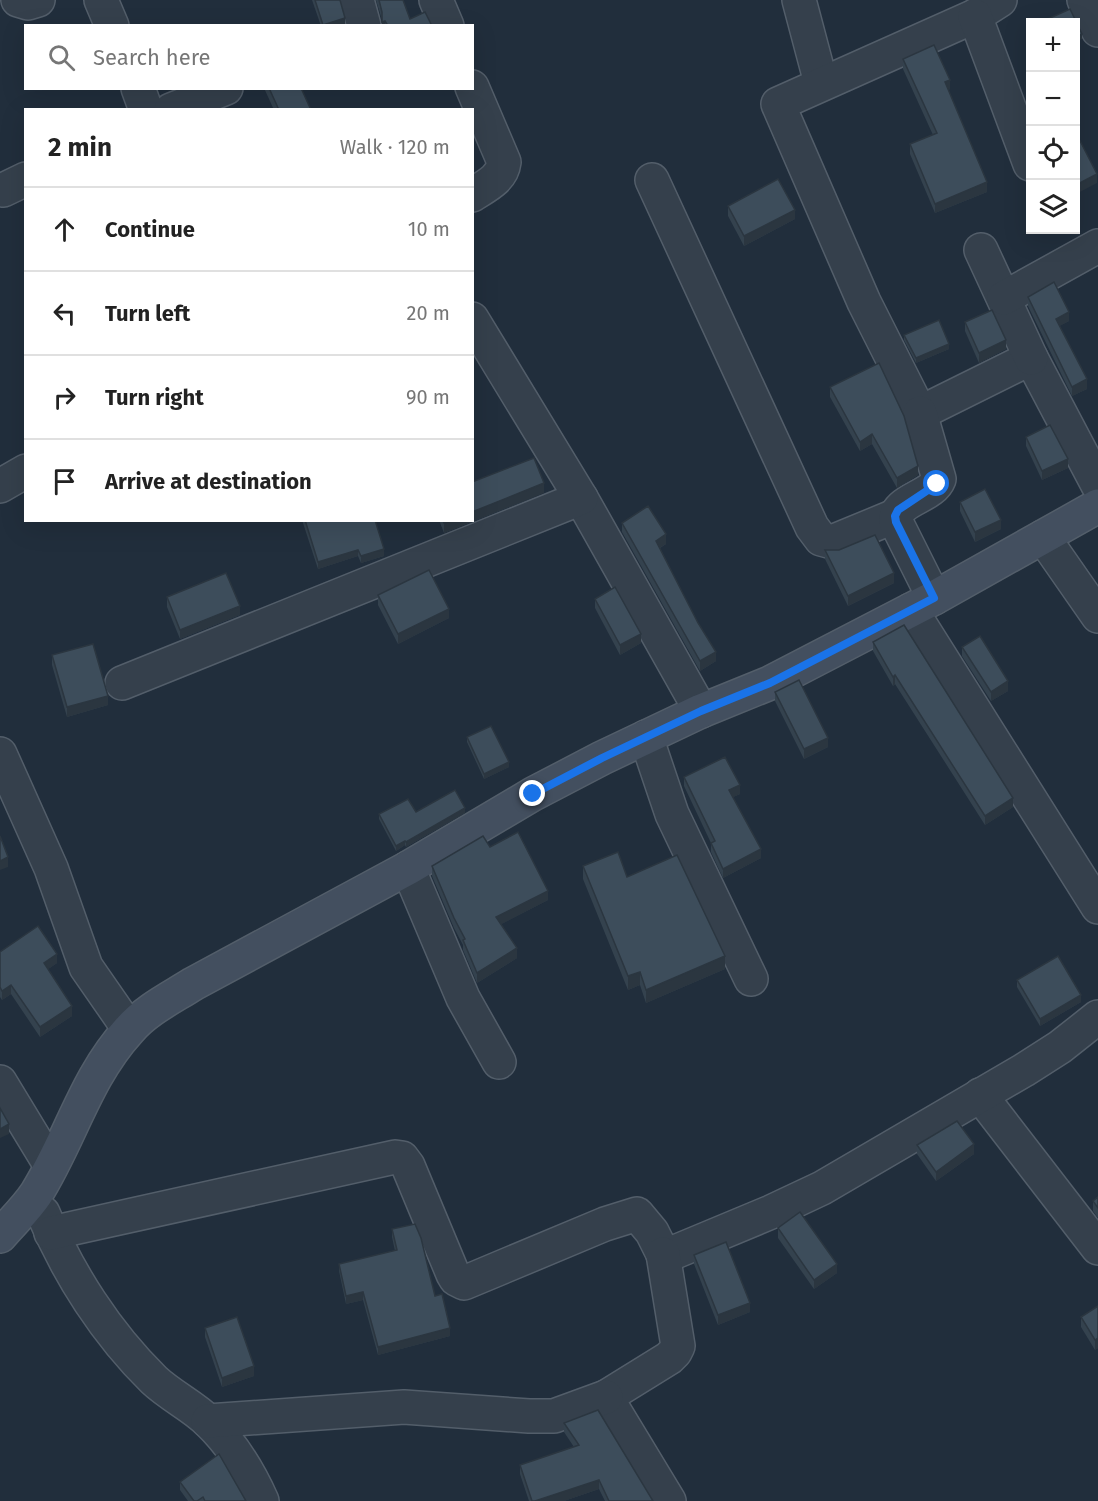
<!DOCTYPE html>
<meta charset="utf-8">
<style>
:root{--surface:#fff;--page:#f6f6f6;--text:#222;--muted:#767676;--line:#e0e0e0}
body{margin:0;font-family:"Fira Sans",sans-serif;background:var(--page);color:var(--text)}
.controls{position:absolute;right:18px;top:18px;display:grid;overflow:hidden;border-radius:0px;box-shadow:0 6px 24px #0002}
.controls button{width:54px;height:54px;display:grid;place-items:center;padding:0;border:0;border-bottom:2px solid var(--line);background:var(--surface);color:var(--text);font:30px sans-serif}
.stop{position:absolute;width:18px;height:18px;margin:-14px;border:4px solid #1a73e8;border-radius:50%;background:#fff}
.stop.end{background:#1a73e8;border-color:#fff;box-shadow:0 2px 6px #0008}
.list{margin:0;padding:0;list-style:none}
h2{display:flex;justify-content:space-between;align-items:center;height:78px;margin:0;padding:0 24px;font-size:26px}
h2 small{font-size:20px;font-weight:400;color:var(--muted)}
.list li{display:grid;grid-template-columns:39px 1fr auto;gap:18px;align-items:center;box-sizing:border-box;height:84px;padding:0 24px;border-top:2px solid var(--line)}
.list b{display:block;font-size:22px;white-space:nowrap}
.list em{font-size:20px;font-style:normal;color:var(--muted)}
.icon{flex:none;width:33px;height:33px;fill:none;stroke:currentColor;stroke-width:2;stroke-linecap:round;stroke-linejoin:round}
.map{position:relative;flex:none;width:1098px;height:1501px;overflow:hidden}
.search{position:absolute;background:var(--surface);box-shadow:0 6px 24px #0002;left:24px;top:24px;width:450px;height:66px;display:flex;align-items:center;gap:15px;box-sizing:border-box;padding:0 21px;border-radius:0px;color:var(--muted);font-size:22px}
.panel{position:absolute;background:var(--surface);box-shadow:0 6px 24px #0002;left:24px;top:108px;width:450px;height:414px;border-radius:0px}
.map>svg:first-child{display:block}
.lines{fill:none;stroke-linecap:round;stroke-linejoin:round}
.street-casing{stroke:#535e6a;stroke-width:36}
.secondary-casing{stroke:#535e6a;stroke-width:36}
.street{stroke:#35404c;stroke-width:33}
.secondary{stroke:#434f5f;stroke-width:33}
.wall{fill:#34424e}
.shaded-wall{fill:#2b3640}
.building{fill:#3d4d5b;stroke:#2b3640;stroke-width:1.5}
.route{stroke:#1a73e8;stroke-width:8}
</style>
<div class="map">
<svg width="1098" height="1501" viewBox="0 0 1098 1501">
<rect width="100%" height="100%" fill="#212e3c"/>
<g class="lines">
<defs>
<g id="street">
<polyline points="18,0 28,3 38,0"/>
<polyline points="101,0 112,26"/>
<polyline points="357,0 364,26"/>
<polyline points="436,0 447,26"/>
<polyline points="799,0 821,83"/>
<polyline points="1000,0 975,16 778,104 864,302 920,413 1031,358 1098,485"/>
<polyline points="1084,0 1098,30"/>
<polyline points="975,16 1030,164"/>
<path d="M472,87L504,162C502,179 486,186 472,195"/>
<polyline points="138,88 146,110"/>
<polyline points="171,110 226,88"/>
<polyline points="652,180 812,527 821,539 832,542 895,516"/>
<polyline points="3,190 26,179"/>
<polyline points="981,250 1031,358"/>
<polyline points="1004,298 1098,246"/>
<path d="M920,413L939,479C932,498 894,499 896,522L934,598"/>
<polyline points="0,486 26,471"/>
<polyline points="581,498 701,711"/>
<polyline points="1043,537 1098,616"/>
<polyline points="911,610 1098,907"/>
<polyline points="122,683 581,498 472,319"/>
<polyline points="646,737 672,814 751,979"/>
<polyline points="0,754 51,868 86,967 129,1029"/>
<polyline points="408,868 463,998 499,1062"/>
<polyline points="0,1082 51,1166"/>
<polyline points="980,1095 1098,1248"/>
<path d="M43,1213C68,1274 107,1334 154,1380C171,1396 193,1406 209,1422C232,1444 249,1472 262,1501"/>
<polyline points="51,1233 395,1157 402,1158 408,1166 453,1274 456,1279 464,1283 605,1224 637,1214 652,1232 663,1254 675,1252 771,1212 822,1188 1024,1070 1060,1047 1098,1017"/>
<polyline points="663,1254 678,1346 675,1352 669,1358 606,1397 669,1501"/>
<polyline points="208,1421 404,1407 529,1416 554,1416 606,1397"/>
</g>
<path id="secondary" d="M0,1236C12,1222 26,1209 36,1194C70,1140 85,1078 129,1030C146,1010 171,998 193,984L408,868L533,794L602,758L701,711L770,683L934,598L1098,506"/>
</defs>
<!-- street casing -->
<use href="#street" class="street-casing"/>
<!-- secondary casing -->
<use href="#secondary" class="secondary-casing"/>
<!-- street -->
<use href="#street" class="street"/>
<!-- secondary -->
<use href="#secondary" class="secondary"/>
</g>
<!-- wall -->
<g class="wall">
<polygon points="312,0 340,0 345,26 321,26"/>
<polygon points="376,0 403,0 410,19 432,26 382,26 382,20"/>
<polygon points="903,59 950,89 948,90 987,192 935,213 910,154 910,144 933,135 903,69"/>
<polygon points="264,88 301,88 311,110 274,110"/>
<polygon points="728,206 795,219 744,246 728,216"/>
<polygon points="1028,297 1069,321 1059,326 1087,389 1072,396 1028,306"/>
<polygon points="965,322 1006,349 979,363 965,331"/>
<polygon points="904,335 949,349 916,363 904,340"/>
<polygon points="830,387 918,475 897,488 872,444 860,451 830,397"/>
<polygon points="1026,437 1068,468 1042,480 1026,446"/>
<polygon points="544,493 444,533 439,520 472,520"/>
<polygon points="960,502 1001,529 975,542 960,511"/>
<polygon points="302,520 375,520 384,556 361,563 358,556 318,569"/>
<polygon points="622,523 666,544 660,548 716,661 700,671 622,532"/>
<polygon points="825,550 839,550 894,583 848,606 825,559"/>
<polygon points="378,595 449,618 398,644 378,605"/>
<polygon points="167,597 240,615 180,639 167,607"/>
<polygon points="595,599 641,643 620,655 595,608"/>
<polygon points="873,642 1013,807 985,825 895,684 893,686 873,651"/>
<polygon points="962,647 1008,691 991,701 962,656"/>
<polygon points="52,655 108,705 67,717 52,665"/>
<polygon points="775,692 828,747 804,759 775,701"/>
<polygon points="467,737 509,767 484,779 467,742"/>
<polygon points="684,777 740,794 733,797 761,858 723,878 711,852 711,843 684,786"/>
<polygon points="416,812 465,813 406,847 405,845 396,851 379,819 379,814"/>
<polygon points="490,847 548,900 501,924 517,958 477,983 463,950 463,945 454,928 432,876 432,866"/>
<polygon points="583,866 627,877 725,969 646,1003 640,985 628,990 583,879"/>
<polygon points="0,952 57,963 48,969 72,1016 40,1037 11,994 2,1000 0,997"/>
<polygon points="1017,980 1081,1002 1040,1026 1017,987"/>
<polygon points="917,1145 974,1154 936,1181 917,1154"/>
<polygon points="1098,1197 1098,1218 1093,1211 1093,1201"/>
<polygon points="778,1228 837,1273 814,1289 778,1238"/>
<polygon points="392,1229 435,1296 450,1336 378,1355 363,1300 346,1304 339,1271 339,1264 395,1251 392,1237"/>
<polygon points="694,1255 750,1312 718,1325 694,1264"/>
<polygon points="1098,1306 1098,1348 1095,1350 1081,1327 1081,1317"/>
<polygon points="205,1328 254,1376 222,1387 205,1337"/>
<polygon points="564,1423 653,1501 605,1501 599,1489 564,1501 529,1501 520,1474 520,1465 574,1447 564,1432"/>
<polygon points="180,1482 246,1501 188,1501 180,1490"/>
</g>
<!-- shaded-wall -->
<g class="shaded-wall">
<polygon points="345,18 345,26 323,26 323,25"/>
<polygon points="385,21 385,26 382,26 382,22"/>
<polygon points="1082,34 1082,39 1076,42 1076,37"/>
<polygon points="950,80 950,89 945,92 945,82"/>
<polygon points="1097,174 1097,183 1076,194 1076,185"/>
<polygon points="987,182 987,192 935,213 935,204"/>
<polygon points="795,210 795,219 744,246 744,236"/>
<polygon points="1069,312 1069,321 1056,328 1056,319"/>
<polygon points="1006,340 1006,349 979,363 979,353"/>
<polygon points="949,344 949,349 916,363 916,358"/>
<polygon points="1087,379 1087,389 1072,396 1072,387"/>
<polygon points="872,434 872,444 860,451 860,442"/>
<polygon points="1068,459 1068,468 1042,480 1042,471"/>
<polygon points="918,466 918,475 897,488 897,478"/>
<polygon points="544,483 544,493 444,533 444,523 452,520 472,520 472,512"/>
<polygon points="1001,520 1001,529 975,542 975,532"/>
<polygon points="666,534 666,544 656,550 656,541"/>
<polygon points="384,549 384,556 361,563 361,556"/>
<polygon points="358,550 358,556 318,569 318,562"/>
<polygon points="894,573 894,583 848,606 848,596"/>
<polygon points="240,606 240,615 180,639 180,630"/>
<polygon points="449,609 449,618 398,644 398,634"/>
<polygon points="641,634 641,643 620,655 620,645"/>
<polygon points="716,652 716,661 700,671 700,661"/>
<polygon points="895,675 895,684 893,686 893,677"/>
<polygon points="1008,681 1008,691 991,701 991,692"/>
<polygon points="108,696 108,705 67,717 67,707"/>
<polygon points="828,738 828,747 804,759 804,749"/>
<polygon points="509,762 509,767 484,779 484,774"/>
<polygon points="740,785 740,794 729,799 729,790"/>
<polygon points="1013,798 1013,807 985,825 985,816"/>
<polygon points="465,808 465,813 406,847 406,842"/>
<polygon points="405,841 405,845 396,851 396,846"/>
<polygon points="761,849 761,858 723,878 723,869"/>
<polygon points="8,857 8,867 0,870 0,861"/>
<polygon points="548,891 548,900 496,927 496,917"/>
<polygon points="517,948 517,958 477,983 477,973"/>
<polygon points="57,954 57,963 44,972 44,963"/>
<polygon points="725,956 725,969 646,1003 646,990"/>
<polygon points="640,972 640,985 628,990 628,976"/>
<polygon points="11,985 11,994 2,1000 2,991"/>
<polygon points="1081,995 1081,1002 1040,1026 1040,1019"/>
<polygon points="72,1006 72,1016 40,1037 40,1027"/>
<polygon points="9,1124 9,1134 0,1138 0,1129"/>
<polygon points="974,1144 974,1154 936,1181 936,1172"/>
<polygon points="837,1264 837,1273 814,1289 814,1280"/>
<polygon points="363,1292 363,1300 346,1304 346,1296"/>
<polygon points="750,1303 750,1312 718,1325 718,1315"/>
<polygon points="450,1328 450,1336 378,1355 378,1347"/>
<polygon points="1098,1338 1098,1348 1095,1350 1095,1340"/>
<polygon points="254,1366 254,1376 222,1387 222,1378"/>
<polygon points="599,1480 599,1489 564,1501 535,1501"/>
</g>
<!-- building -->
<g class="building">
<polygon points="315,0 340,0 345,18 323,25"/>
<polygon points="379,0 403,0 410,19 425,12 432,26 388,26 385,21 382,22 382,12"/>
<polygon points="1070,9 1082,34 1076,37 1076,22 1041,22"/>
<polygon points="934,45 950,80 945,82 987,182 935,204 910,144 937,133 903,59"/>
<polygon points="269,88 301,88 311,110 279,110"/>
<polygon points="1076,133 1097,174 1076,185"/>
<polygon points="778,179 795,210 744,236 728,206"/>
<polygon points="1054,282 1069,312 1056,319 1087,379 1072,387 1028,297"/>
<polygon points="992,310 1006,340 979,353 965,322"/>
<polygon points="939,320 949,344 916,358 904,335"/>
<polygon points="879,363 904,416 918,466 897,478 872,434 860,442 830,387"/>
<polygon points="1050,425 1068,459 1042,471 1026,437"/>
<polygon points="534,458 544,483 472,512 472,482"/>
<polygon points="985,489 1001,520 975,532 960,502"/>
<polygon points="648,506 666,534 656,541 698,623 716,652 700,661 622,523"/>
<polygon points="305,520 375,520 384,549 361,556 358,550 318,562"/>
<polygon points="443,520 452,520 444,523"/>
<polygon points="875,535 894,573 848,596 825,550 839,550"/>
<polygon points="429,570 449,609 398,634 378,595"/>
<polygon points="226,573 240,606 180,630 167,597"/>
<polygon points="615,587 641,634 620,645 595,599"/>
<polygon points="904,625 1013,798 985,816 895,675 893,677 873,642"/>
<polygon points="980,636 1008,681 991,692 962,647"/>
<polygon points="93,644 108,696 67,707 52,655"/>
<polygon points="799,680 828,738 804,749 775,692"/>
<polygon points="491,726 509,762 484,774 467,737"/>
<polygon points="725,757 740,785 729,790 761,849 723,869 711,843 715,841 684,777"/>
<polygon points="455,790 465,808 406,842 405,841 396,846 379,814 408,799 416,812"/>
<polygon points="518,832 548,891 496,917 517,948 477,973 463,940 465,939 454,918 432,866 483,836 490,847"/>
<polygon points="0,836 8,857 0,861"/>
<polygon points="618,852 627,877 677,855 725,956 646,990 640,972 628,976 583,866"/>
<polygon points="38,926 57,954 44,963 72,1006 40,1027 11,985 2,991 0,987 0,952"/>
<polygon points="1058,956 1081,995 1040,1019 1017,980"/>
<polygon points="0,1108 9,1124 0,1129"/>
<polygon points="957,1121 974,1144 936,1172 917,1145"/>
<polygon points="1098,1197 1098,1208 1093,1201"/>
<polygon points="800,1212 837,1264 814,1280 778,1228"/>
<polygon points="415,1224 421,1238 435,1296 442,1294 450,1328 378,1347 363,1292 346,1296 339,1264 397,1250 392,1229"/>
<polygon points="726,1242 750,1303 718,1315 694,1255"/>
<polygon points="1098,1306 1098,1338 1095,1340 1081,1317"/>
<polygon points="237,1317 254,1366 222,1378 205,1328"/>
<polygon points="598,1410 653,1501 609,1501 599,1480 535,1501 532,1501 520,1465 579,1445 564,1423"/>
<polygon points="219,1454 246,1501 205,1501 203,1497 197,1501 194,1501 180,1482"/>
</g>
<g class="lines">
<!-- route -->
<polyline class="route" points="533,794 602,758 701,711 770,683 934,598 896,522 895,516 898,510 937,484"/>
</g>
</svg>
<div class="controls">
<button>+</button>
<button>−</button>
<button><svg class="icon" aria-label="locate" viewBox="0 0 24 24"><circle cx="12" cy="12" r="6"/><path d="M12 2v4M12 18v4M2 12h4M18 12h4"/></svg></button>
<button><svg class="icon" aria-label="layers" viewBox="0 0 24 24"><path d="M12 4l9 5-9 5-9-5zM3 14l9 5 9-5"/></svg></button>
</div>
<div class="stop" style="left:937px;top:484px"></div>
<div class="stop end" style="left:533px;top:794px"></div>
<div class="search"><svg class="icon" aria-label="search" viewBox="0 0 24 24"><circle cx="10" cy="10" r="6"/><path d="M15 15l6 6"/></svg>Search here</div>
<section class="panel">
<h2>2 min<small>Walk · 120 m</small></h2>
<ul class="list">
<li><svg class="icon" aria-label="ahead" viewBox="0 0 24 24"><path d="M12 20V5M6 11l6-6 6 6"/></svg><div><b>Continue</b></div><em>10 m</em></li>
<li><svg class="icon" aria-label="left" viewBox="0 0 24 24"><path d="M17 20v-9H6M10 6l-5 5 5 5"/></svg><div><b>Turn left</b></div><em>20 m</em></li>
<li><svg class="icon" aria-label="right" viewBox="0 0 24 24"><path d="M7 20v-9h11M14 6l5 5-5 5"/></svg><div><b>Turn right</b></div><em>90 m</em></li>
<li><svg class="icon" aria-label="arrive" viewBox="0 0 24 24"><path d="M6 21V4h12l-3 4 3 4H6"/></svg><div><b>Arrive at destination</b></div></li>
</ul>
</section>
</div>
